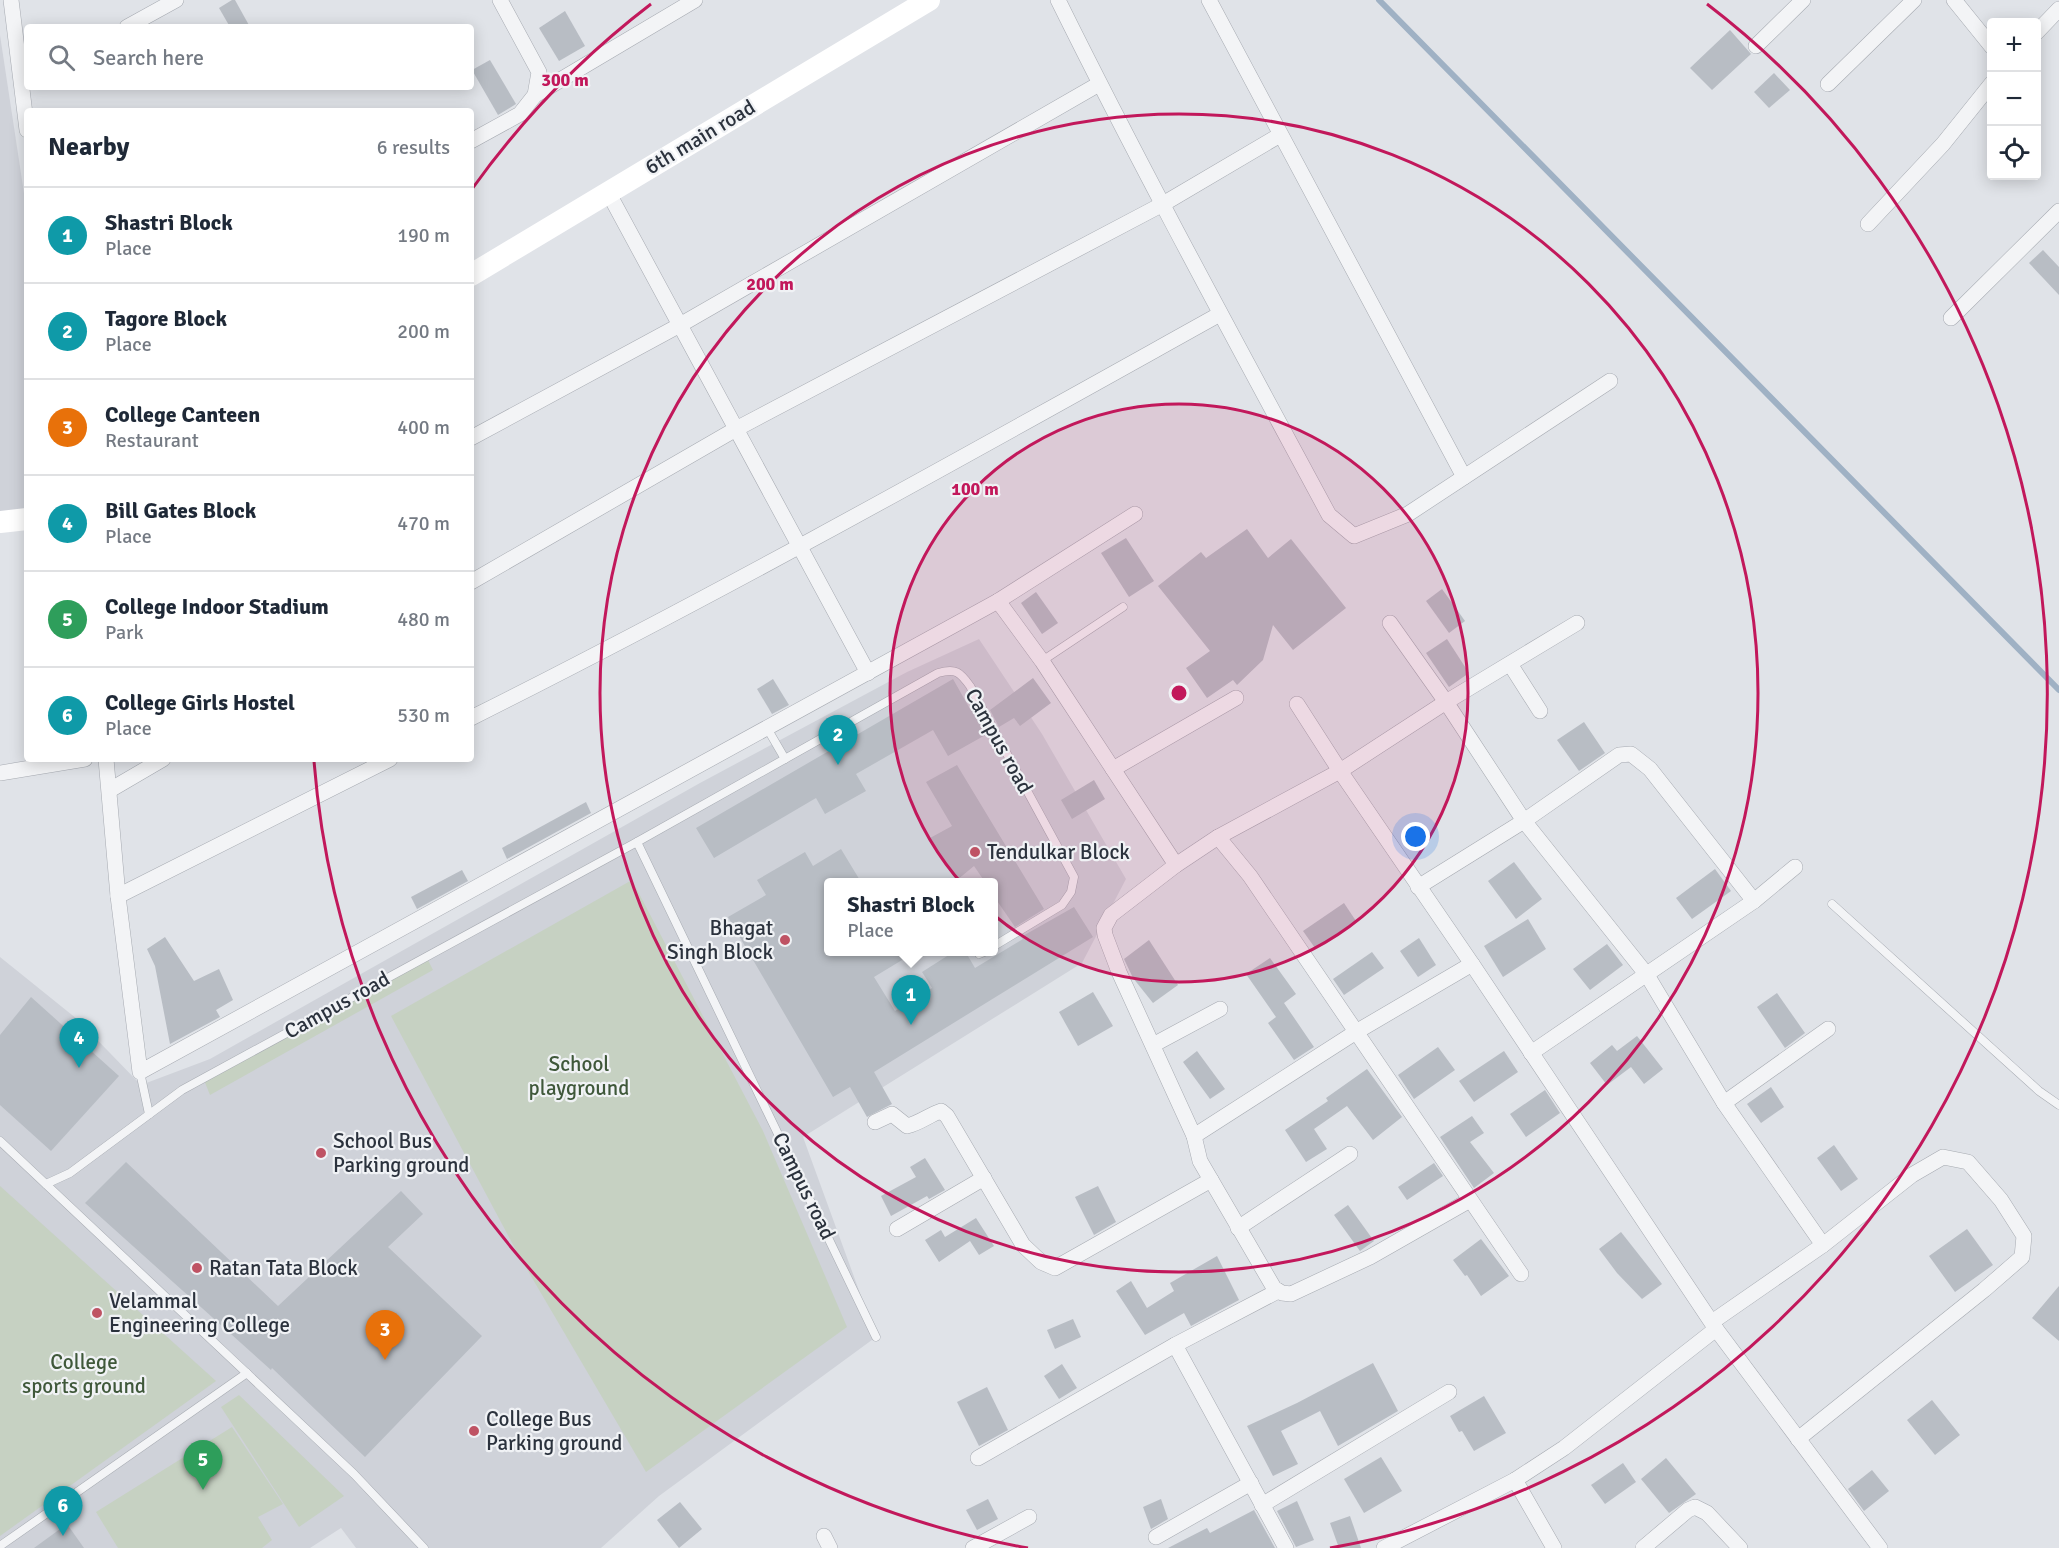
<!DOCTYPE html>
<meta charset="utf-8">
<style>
:root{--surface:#fff;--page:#f6f6f7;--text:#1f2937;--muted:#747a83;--line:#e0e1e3;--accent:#bf5364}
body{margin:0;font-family:Signika,sans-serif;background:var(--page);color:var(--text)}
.controls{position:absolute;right:18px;top:18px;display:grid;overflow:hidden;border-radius:6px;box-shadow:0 3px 15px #0003}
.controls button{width:54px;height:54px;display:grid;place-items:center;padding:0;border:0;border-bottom:2px solid var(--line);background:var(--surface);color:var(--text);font:30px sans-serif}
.you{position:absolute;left:1416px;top:837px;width:21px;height:21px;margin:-15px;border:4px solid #fff;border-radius:50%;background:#1a73e8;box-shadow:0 0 0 9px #1a73e833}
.badge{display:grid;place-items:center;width:39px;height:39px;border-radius:50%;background:var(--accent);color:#fff;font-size:20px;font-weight:700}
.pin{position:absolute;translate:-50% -50px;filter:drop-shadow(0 2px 3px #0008)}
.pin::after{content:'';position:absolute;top:32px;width:21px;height:18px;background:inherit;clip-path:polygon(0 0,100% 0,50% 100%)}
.popup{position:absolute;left:824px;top:878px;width:174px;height:78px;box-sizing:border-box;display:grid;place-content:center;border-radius:6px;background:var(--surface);filter:drop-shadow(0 2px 4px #0005);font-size:20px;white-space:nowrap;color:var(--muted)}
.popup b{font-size:22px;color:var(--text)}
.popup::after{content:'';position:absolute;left:50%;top:100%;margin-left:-12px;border:12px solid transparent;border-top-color:var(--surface)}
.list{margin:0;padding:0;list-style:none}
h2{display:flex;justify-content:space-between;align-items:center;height:78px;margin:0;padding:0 24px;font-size:26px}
h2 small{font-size:20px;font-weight:400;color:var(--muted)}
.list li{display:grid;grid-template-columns:39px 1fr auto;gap:18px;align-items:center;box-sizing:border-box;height:96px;padding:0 24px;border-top:2px solid var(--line)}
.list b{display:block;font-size:22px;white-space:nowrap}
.list p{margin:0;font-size:20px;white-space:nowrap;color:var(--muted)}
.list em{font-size:20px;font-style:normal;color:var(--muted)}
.icon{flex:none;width:33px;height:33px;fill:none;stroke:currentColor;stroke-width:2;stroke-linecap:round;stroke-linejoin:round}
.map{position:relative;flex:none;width:2059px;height:1548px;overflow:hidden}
.search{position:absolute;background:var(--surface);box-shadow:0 3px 15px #0003;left:24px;top:24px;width:450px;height:66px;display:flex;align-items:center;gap:15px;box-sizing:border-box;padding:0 21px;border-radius:6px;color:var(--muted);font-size:22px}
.panel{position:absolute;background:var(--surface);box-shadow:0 3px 15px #0003;left:24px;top:108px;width:450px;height:654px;border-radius:6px}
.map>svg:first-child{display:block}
.built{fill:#cfd2d9;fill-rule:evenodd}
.green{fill:#c6d1c2}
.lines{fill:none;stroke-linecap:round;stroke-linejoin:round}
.stream{stroke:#9fb1c4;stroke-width:6}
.building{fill:#b8bdc4}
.lane-casing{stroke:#a6aab1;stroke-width:9}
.street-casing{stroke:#a6aab1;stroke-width:16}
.lane{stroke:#f3f4f6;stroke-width:8}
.street{stroke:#f3f4f6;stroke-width:15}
.secondary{stroke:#fff;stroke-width:22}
.ring{fill:none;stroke:#c2185b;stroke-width:3}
.poi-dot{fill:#bf5364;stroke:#f0f2f5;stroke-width:2}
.labels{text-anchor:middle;stroke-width:4.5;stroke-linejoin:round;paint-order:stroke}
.street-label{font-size:21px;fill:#2b323d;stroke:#f0f2f5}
.poi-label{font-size:21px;fill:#2b323d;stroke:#f0f2f5;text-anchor:start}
.park-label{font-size:21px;fill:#3f583a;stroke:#f0f2f5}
.centre{fill:#c2185b;stroke:#f0f2f5;stroke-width:3}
.ring-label{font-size:18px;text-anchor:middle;font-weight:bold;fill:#c2185b;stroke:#f0f2f5;stroke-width:4.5;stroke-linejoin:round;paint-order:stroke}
</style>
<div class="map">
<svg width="2059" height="1548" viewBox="0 0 2059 1548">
<rect width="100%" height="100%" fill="#e0e3e8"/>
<!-- built -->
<g class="built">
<polygon points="0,35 27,213 27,524 0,527"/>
<path d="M979,639L1042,734L1126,879L1082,963L803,1137L876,1337L659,1496L601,1548H356L341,1528L310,1548H0V957L77,1019L141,1085L210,1059L700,783L907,672ZM828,882H994V952H828Z"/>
</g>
<!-- green -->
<g class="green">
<polygon points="632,880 763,1131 847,1327 646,1472 518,1254 391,1016"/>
<polygon points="426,956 433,970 210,1095 204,1080"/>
<polygon points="0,1186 216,1381 0,1536"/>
<polygon points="239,1395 344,1496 299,1527 221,1407"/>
<polygon points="232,1427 283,1504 258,1517 272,1540 262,1548 118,1548 96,1512"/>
</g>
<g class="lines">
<!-- stream -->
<polyline class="stream" points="1379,0 2059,690"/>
</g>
<!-- building -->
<g class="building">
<polygon points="232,0 235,0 250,27 230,27 219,8"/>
<polygon points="565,11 585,46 559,61 539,28"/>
<polygon points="1730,30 1751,54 1712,90 1690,68"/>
<polygon points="490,60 516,104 498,115 472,70"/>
<polygon points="1774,73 1790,90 1769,108 1754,92"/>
<polygon points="2043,250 2059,267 2059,295 2029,263"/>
<polygon points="1247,529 1268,558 1291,539 1346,608 1293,650 1273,625 1263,660 1237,685 1233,680 1207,698 1186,668 1210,651 1158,586 1201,552 1206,558"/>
<polygon points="1126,538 1154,581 1129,597 1101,553"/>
<polygon points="1442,589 1465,621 1449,633 1426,601"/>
<polygon points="1036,592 1058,623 1042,634 1021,603"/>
<polygon points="1447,639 1469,673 1449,687 1426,653"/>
<polygon points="1033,678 1051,703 1020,726 1014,718 999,727 990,710"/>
<polygon points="773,679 789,705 772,714 757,689"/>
<polygon points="953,679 970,709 972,708 979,719 980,718 989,733 948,756 933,730 856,774 866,791 825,814 816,798 714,858 696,828"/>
<polygon points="1584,722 1605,753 1579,771 1557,740"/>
<polygon points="957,765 1044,909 1015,927 993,895 993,882 985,882 974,866 957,880 930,838 952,826 926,782"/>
<polygon points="1094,780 1105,799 1072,819 1061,800"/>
<polygon points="586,802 591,813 507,859 502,848"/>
<polygon points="841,849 861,882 828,882 828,951 917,951 874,977 895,1011 932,988 922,972 955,951 965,951 975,968 1023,939 1021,937 1074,907 1093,937 874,1072 892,1104 867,1117 850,1087 833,1097 728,917 766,895 757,880 805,852 813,866"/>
<polygon points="1514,862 1542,899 1516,919 1488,881"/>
<polygon points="1715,869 1731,891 1692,919 1676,898"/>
<polygon points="462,870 468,881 417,909 411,897"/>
<polygon points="1344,903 1356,921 1315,948 1303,931"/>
<polygon points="1528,919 1546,949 1503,977 1484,946"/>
<polygon points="165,937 194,981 219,969 233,1000 216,1010 220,1017 170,1044 155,966 147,949"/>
<polygon points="1419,938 1436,965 1418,977 1400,951"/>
<polygon points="1149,940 1178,985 1153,1003 1133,978 1124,959"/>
<polygon points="1607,944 1623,965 1590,990 1573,969"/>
<polygon points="1372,952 1384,968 1344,995 1333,979"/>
<polygon points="1270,958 1296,994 1284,1003 1314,1047 1294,1060 1268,1023 1276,1017 1246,974"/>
<polygon points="1093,992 1113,1026 1078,1046 1059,1012"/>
<polygon points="1777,993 1805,1033 1785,1048 1757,1007"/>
<polygon points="31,997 119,1076 51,1151 0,1105 0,1035"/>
<polygon points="1637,1036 1663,1069 1644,1084 1631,1067 1607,1085 1590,1063 1612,1045 1617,1051"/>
<polygon points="1438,1047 1455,1070 1414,1099 1398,1075"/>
<polygon points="1197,1051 1225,1089 1210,1099 1183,1062"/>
<polygon points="1504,1051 1518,1072 1474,1102 1459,1081"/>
<polygon points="1367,1069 1402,1117 1373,1140 1347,1106 1314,1129 1327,1149 1306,1162 1285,1130 1328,1101 1326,1098"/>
<polygon points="1771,1087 1784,1107 1761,1123 1747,1104"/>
<polygon points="1545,1090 1560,1113 1526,1137 1510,1114"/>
<polygon points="1472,1116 1484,1133 1470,1142 1494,1173 1474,1188 1440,1137"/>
<polygon points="1834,1145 1858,1179 1841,1191 1817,1158"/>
<polygon points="925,1158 945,1190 929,1199 927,1196 891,1216 881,1196 916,1177 910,1167"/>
<polygon points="126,1162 278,1306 401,1191 423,1214 388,1247 482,1336 365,1457 272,1368 271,1370 85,1203"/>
<polygon points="1434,1163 1443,1176 1407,1200 1398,1187"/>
<polygon points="1098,1186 1116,1222 1094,1235 1075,1197"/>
<polygon points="1348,1205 1374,1241 1360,1251 1334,1215"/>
<polygon points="976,1218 994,1246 979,1255 970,1241 939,1262 925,1240 941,1230 945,1237"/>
<polygon points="1967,1229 1993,1265 1955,1292 1929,1256"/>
<polygon points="1621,1232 1662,1284 1642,1299 1617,1273 1599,1249"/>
<polygon points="1481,1239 1509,1276 1481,1296 1467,1275 1465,1276 1453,1260"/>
<polygon points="1217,1256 1239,1300 1191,1326 1184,1313 1145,1335 1116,1291 1131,1281 1147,1308 1174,1291 1170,1283"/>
<polygon points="2059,1286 2059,1341 2032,1318"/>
<polygon points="1073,1319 1081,1337 1055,1349 1047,1330"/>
<polygon points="1373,1363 1398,1411 1338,1446 1320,1411 1281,1431 1298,1464 1273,1476 1247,1426 1297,1403"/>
<polygon points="1062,1364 1077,1388 1059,1399 1044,1376"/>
<polygon points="987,1387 1008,1430 979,1446 957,1402"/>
<polygon points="1484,1396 1506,1433 1474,1451 1462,1431 1459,1432 1450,1416"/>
<polygon points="1932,1400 1960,1435 1935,1455 1907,1420"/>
<polygon points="1381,1457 1402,1491 1364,1513 1344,1479"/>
<polygon points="1666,1458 1696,1494 1669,1513 1641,1479"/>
<polygon points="1623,1463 1636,1482 1605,1504 1591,1485"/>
<polygon points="1872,1470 1889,1491 1864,1511 1848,1489"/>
<polygon points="988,1499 998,1519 977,1530 966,1510"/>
<polygon points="1161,1499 1168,1519 1151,1529 1143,1507"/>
<polygon points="1297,1501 1314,1540 1296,1547 1277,1511"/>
<polygon points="680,1502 702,1529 679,1548 657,1520"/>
<polygon points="1254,1510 1275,1548 1168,1548 1207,1528 1210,1533"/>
<polygon points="1350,1516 1361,1548 1339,1548 1330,1523"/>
<polygon points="67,1524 84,1548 34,1548"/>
</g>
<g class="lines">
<defs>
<g id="lane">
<polyline points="1042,661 1123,607"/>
<polyline points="767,728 785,759"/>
<path d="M637,842L938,673C956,668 960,672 970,686L1074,877L1071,892L1062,905L994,946"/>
<polyline points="1832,904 2039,1091 2059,1105"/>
<polyline points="979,954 984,952"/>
<polyline points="140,1072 149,1114"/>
<polyline points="0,1141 354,1474 424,1548"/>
<polyline points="46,1184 70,1173 182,1090 637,842 876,1337"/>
<polyline points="0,1546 247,1373"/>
</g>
<g id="street">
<polyline points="11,0 27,130"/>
<path d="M1058,0C1144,174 1237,344 1329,515L1354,536L1408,514L1610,381"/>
<polyline points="1209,0 1464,477"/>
<polyline points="1954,0 1992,47"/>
<polyline points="127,27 176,0"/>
<polyline points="2036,33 2059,9"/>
<polyline points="1756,46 1803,0"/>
<polyline points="1828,84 1914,0"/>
<polyline points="535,95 695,0"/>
<polyline points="471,141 520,114 535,95 539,72 500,0"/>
<polyline points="608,192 868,673"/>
<polyline points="1868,224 1943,144 1992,83"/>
<polyline points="1951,318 2059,211"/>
<polyline points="471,438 680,325 1099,84"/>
<polyline points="471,582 736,429 1163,204 1280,135"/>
<polyline points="998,601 1042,661 1176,865"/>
<polyline points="1390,623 1446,702 1524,821 1647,975 1724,1103 1823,1245 1712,1322"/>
<polyline points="1510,664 1540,711"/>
<path d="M471,718C725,591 972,452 1220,314"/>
<polyline points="106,759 118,896 140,1072 998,601 1135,514"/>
<polyline points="1113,769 1236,698"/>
<polyline points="0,773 85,759"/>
<polyline points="110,790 163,759"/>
<polyline points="1218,837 1250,876 1521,1274"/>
<polyline points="1418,887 1524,821 1619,755 1631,754 1650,769 1754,901"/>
<polyline points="118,896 390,759"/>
<polyline points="1153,1045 1220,1009"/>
<polyline points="1531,1053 1754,901 1795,867"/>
<polyline points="1724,1103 1828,1029"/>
<path d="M875,1122L892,1114L907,1126C920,1123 929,1115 941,1111L947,1116L1023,1245L1041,1262L1055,1268L1211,1180"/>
<polyline points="1194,1136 1356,1032 1472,964 1340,771 1297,704"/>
<polyline points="1470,1200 1370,1257 1291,1294 1282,1293 1274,1288 1200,1161 1194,1136 1119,972 1105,935 1104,928 1111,915 1176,865 1218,837 1340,771 1446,702 1577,623"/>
<polyline points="1238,1228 1350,1154"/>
<polyline points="897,1229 984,1178"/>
<polyline points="1716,1329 1880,1548"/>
<polyline points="1175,1345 1286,1548"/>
<polyline points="1798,1439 1984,1290 2022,1257 2024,1236 2001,1200 1968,1162 1943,1157 1912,1175 1823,1245"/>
<polyline points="978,1458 1175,1345 1278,1291"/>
<polyline points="1515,1480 1554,1548"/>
<polyline points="1262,1505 1449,1392"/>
<polyline points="824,1536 830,1548"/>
<polyline points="1156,1537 1251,1483"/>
<polyline points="973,1548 1029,1517"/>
<polyline points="1384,1548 1515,1480 1564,1448 1716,1329 1472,964"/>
<polyline points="1643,1548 1688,1510 1695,1507 1707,1513 1740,1548"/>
</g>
</defs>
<!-- lane casing -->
<use href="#lane" class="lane-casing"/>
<!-- street casing -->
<use href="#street" class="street-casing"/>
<!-- lane -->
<use href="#lane" class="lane"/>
<!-- street -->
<use href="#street" class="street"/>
<!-- secondary -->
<g class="secondary">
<polyline points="471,275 929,0"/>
<polyline points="0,522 27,519"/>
</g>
</g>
<!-- distance rings -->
<circle cx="1179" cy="693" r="289" fill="#c2185b" fill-opacity=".12"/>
<g class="ring">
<circle cx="1179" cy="693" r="289"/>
<circle cx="1179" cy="693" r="579"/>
<path d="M1028 1548A868 868 0 0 1 314 761M472 189A868 868 0 0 1 651 4M1707 4A868 868 0 0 1 1330 1548"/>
</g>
<!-- markers -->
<g class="poi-dot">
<circle cx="975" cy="852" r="6"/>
<circle cx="785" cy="940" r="6"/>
<circle cx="321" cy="1153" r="6"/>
<circle cx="197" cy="1268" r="6"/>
<circle cx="97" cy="1313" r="6"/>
<circle cx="474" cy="1431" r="6"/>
</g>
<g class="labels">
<!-- street labels -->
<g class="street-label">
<text transform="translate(700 137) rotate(-31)" y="7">6th main road</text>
<text transform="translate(999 741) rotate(61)" y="7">Campus road</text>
<text transform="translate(337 1005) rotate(-29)" y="7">Campus road</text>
<text transform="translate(804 1186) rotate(64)" y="7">Campus road</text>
</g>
<!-- poi labels -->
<g class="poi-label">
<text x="987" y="859">Tendulkar Block</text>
<text x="773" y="935" text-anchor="end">Bhagat<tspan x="773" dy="24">Singh Block</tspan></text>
<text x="333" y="1148">School Bus<tspan x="333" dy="24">Parking ground</tspan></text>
<text x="209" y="1275">Ratan Tata Block</text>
<text x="109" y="1308">Velammal<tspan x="109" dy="24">Engineering College</tspan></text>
<text x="486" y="1426">College Bus<tspan x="486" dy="24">Parking ground</tspan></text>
</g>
<!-- park labels -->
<g class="park-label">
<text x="579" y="1071">School<tspan x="579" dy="24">playground</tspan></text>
<text x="84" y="1369">College<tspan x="84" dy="24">sports ground</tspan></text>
</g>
</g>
<circle cx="1179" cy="693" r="9" class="centre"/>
<g class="ring-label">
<text x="565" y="86">300 m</text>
<text x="770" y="290">200 m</text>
<text x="975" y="495">100 m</text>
</g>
</svg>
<div class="controls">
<button>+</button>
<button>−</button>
<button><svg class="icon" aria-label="locate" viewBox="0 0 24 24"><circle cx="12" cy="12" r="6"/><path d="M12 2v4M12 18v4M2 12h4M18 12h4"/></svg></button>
</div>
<div class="you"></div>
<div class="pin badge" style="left:911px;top:1025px;background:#0f9aa8">1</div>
<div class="popup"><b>Shastri Block</b>Place</div>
<div class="pin badge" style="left:838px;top:765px;background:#0f9aa8">2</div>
<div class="pin badge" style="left:385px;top:1360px;background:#e8710a">3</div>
<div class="pin badge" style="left:79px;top:1068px;background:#0f9aa8">4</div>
<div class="pin badge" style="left:203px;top:1490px;background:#2e9e5b">5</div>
<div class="pin badge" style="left:63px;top:1536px;background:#0f9aa8">6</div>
<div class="search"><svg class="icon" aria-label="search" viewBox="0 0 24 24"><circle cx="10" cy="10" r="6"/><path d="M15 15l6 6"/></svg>Search here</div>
<section class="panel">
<h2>Nearby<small>6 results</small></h2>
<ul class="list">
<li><span class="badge" style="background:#0f9aa8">1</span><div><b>Shastri Block</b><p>Place</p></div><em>190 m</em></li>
<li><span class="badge" style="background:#0f9aa8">2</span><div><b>Tagore Block</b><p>Place</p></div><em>200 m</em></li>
<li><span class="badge" style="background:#e8710a">3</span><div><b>College Canteen</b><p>Restaurant</p></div><em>400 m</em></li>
<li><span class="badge" style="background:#0f9aa8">4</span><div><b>Bill Gates Block</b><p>Place</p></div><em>470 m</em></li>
<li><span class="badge" style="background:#2e9e5b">5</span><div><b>College Indoor Stadium</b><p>Park</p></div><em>480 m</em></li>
<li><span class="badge" style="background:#0f9aa8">6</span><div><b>College Girls Hostel</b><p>Place</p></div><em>530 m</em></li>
</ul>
</section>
</div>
